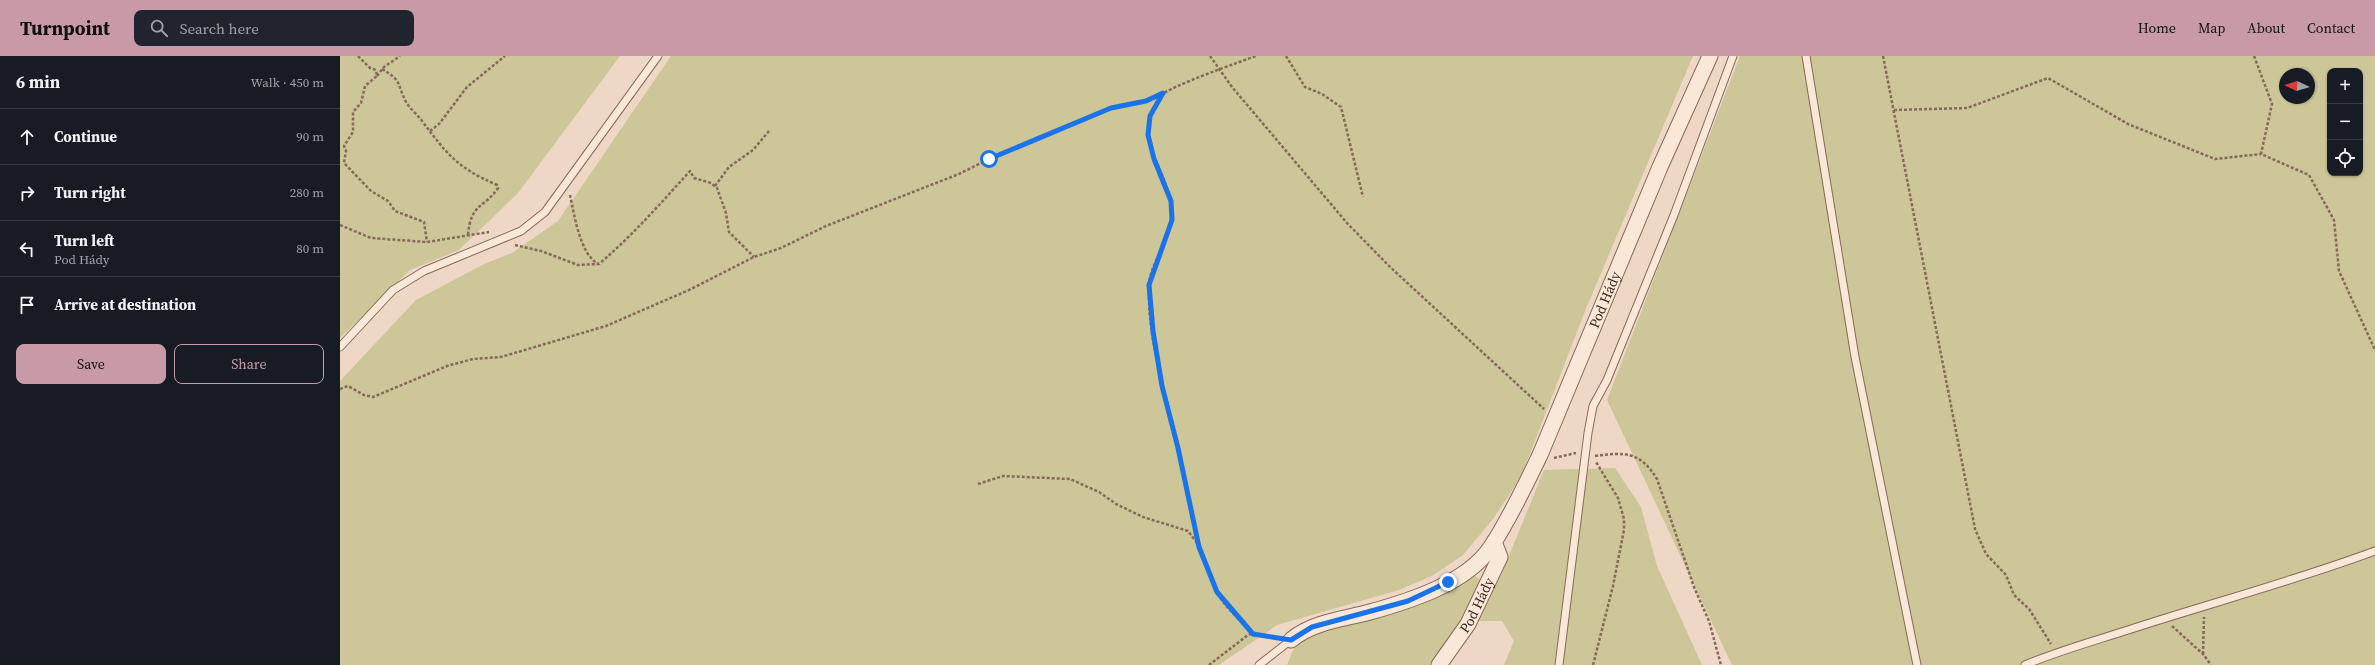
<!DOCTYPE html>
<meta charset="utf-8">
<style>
:root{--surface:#171b24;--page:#20242c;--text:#f1f3f6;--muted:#9ea1a6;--line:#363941;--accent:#c899a6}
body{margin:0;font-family:"Source Serif 4",serif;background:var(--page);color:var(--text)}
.controls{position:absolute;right:12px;top:12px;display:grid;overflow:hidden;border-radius:8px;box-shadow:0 1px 3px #0004}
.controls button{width:36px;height:36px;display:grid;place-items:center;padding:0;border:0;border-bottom:1px solid var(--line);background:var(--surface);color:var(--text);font:20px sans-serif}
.compass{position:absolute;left:1939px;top:12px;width:36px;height:36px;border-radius:50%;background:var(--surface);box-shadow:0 1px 3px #0004;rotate:274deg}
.stop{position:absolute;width:12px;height:12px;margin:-9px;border:3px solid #1a73e8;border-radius:50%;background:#fff}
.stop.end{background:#1a73e8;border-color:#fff;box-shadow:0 1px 4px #0008}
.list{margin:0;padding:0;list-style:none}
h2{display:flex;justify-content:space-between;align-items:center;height:52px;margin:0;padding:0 16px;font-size:17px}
h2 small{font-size:13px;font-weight:400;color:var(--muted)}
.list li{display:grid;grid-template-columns:26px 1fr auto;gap:12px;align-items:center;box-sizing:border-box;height:56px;padding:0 16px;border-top:1px solid var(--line)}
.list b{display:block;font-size:15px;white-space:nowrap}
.list p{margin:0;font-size:13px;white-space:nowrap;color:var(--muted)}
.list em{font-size:13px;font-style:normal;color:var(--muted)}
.actions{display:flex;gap:8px;padding:12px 16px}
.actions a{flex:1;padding:9px 0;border:1px solid var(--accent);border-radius:8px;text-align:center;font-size:14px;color:var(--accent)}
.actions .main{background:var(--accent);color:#111}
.icon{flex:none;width:22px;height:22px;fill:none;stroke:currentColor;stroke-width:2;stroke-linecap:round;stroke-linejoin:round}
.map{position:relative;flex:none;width:2035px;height:609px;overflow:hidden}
header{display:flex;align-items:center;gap:24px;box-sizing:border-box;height:56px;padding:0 20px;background:var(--accent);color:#111}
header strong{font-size:19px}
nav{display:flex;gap:22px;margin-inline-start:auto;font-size:14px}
.search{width:280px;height:36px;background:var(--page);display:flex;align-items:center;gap:10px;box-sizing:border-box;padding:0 14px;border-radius:8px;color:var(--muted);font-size:15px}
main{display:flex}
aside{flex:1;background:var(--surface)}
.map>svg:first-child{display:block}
.green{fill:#ccc698;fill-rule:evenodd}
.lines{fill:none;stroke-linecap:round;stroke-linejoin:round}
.lane-casing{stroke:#88685a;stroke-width:9}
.street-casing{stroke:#88685a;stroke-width:17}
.path{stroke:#88685a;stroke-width:2.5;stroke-dasharray:3 2;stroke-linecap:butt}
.lane{stroke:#f9e7d7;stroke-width:7}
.street{stroke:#f9e7d7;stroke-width:15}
.route{stroke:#1a73e8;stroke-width:5}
.labels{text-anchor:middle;stroke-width:3;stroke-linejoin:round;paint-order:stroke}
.street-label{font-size:14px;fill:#38251e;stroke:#f5e3d3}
</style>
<header>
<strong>Turnpoint</strong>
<div class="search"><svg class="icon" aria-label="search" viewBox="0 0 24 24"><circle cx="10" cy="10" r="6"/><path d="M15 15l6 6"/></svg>Search here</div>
<nav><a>Home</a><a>Map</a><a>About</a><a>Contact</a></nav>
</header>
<main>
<aside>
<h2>6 min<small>Walk · 450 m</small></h2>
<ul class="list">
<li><svg class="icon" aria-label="ahead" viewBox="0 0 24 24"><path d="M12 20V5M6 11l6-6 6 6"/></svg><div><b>Continue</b></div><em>90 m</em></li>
<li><svg class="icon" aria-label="right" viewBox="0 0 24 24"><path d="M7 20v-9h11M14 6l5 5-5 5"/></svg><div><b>Turn right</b></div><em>280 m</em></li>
<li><svg class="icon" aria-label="left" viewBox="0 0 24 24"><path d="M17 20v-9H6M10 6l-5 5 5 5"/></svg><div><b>Turn left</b><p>Pod Hády</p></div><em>80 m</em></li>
<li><svg class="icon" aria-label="arrive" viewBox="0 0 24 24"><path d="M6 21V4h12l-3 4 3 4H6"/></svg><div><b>Arrive at destination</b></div></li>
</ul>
<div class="actions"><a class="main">Save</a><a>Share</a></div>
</aside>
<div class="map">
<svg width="2035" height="609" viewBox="0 0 2035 609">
<rect width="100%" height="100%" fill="#eed7c4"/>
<!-- green -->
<g class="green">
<polygon points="0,0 280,0 178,137 119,194 70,214 0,282"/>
<polygon points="331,0 1353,0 1245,255 1181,421 1153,463 1123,499 1092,520 1059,534 937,569 879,609 0,609 0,325 76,244 144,208 172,197 218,165"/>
<path d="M1400,0H2035V609H1392L1267,344ZM1990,15H2020V117H1990ZM1945,18H1969V42H1945Z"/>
<polygon points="1275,412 1301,451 1317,510 1362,609 1164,609 1174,585 1162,565 1139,565 1162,517 1204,414"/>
<path d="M1133,519L1140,523C1132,554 1110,585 1090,609H947L954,592L969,580L989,573L1028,565L1084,547Z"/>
</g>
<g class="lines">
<defs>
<g id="lane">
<polyline points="1466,0 1515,301 1577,609"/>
<polyline points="0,291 53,234 84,215 181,175 205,156 318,0"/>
<polyline points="919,609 951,584"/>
<polyline points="1219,609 1248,377 1253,350 1267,324 1334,159 1393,0"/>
<path d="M1685,609C1718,595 1754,585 1788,574C1871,547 1954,525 2035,495"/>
</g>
<g id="street">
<path id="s1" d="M951,584C972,566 1004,563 1030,556C1070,545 1127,527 1151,491C1170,462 1185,430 1200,399L1320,111L1370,0"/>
<path id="s2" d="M1099,609L1128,568L1160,501L1154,486"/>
</g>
</defs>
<!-- lane casing -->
<use href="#lane" class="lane-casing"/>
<!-- street casing -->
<use href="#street" class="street-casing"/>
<!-- path -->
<g class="path">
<polyline points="18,0 30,12 36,14 37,20 25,30 21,47 13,56 13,76 4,90 6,95 4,107 31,135 48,145 55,155 84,166 87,186"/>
<polyline points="870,0 892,31 1007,167 1049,210 1204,353"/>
<polyline points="946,0 965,31 982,38 1001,51 1023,141"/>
<polyline points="1543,0 1635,473 1646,498 1666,519 1674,539 1689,553 1711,588"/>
<polyline points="1914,0 1932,48 1921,98 1969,119 1994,164 1999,215 2035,294"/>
<path d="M42,13C63,25 57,29 66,46C70,53 78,59 82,65C108,99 116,111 157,129L158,132C144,153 131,146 128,179"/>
<polyline points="37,20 44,11 60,0"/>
<polyline points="1554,54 1627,52 1708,22 1788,68 1875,103 1921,98"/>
<polyline points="90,75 99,68 127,31 165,0"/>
<polyline points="375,130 389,111 413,94 429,75"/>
<path d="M230,139C234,157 240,200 259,208C292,180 321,147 350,115L354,122L371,127L377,132L386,157L389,176L414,201"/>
<polyline points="0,169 31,182 87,186 149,176"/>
<polyline points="175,189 201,195 238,209 258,208"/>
<polyline points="0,333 8,330 24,339 33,341 107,310 133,303 161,301 266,270 349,234 414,201 441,192 486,170 619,118 649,103 771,52 807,45 823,37"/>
<path d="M1255,400C1284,396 1300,395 1317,423L1354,531L1369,565L1381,609"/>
<polyline points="1214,402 1236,397"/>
<polyline points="638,428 663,420 730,423 759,436 776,448 803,461 848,475 857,487"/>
<polyline points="1832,570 1863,598 1871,609"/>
<path d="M913,577C901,565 883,550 876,534C855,489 849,441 839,393C827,340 807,286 809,230C809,208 833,181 832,157C830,113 788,83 822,39C828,31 902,5 916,0"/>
<polyline points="1863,598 1864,561"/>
<polyline points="869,609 908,579 913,577 937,582"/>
<polyline points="1253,609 1273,530 1284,474 1284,463 1278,442 1256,406"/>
</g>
<!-- lane -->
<use href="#lane" class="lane"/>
<!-- street -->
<use href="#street" class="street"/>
</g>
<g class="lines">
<!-- route -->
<polyline class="route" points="649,103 771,52 806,45 823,37 810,60 808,79 814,103 831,145 832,164 809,229 813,275 822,330 838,392 859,491 877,536 913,578 951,584 972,571 1068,545 1108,526"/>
</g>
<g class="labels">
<!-- street labels -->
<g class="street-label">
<text dy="5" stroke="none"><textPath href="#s1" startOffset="497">Pod Hády</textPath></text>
<text dy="5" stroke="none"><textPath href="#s2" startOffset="71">Pod Hády</textPath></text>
</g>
</g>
</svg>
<div class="controls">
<button>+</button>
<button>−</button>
<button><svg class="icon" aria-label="locate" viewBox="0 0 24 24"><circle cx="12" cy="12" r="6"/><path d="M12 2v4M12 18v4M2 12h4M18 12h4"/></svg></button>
</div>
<svg class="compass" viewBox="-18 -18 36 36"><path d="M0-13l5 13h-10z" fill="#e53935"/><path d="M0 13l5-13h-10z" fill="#9ea1a6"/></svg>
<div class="stop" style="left:649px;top:103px"></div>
<div class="stop end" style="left:1108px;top:526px"></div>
</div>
</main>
